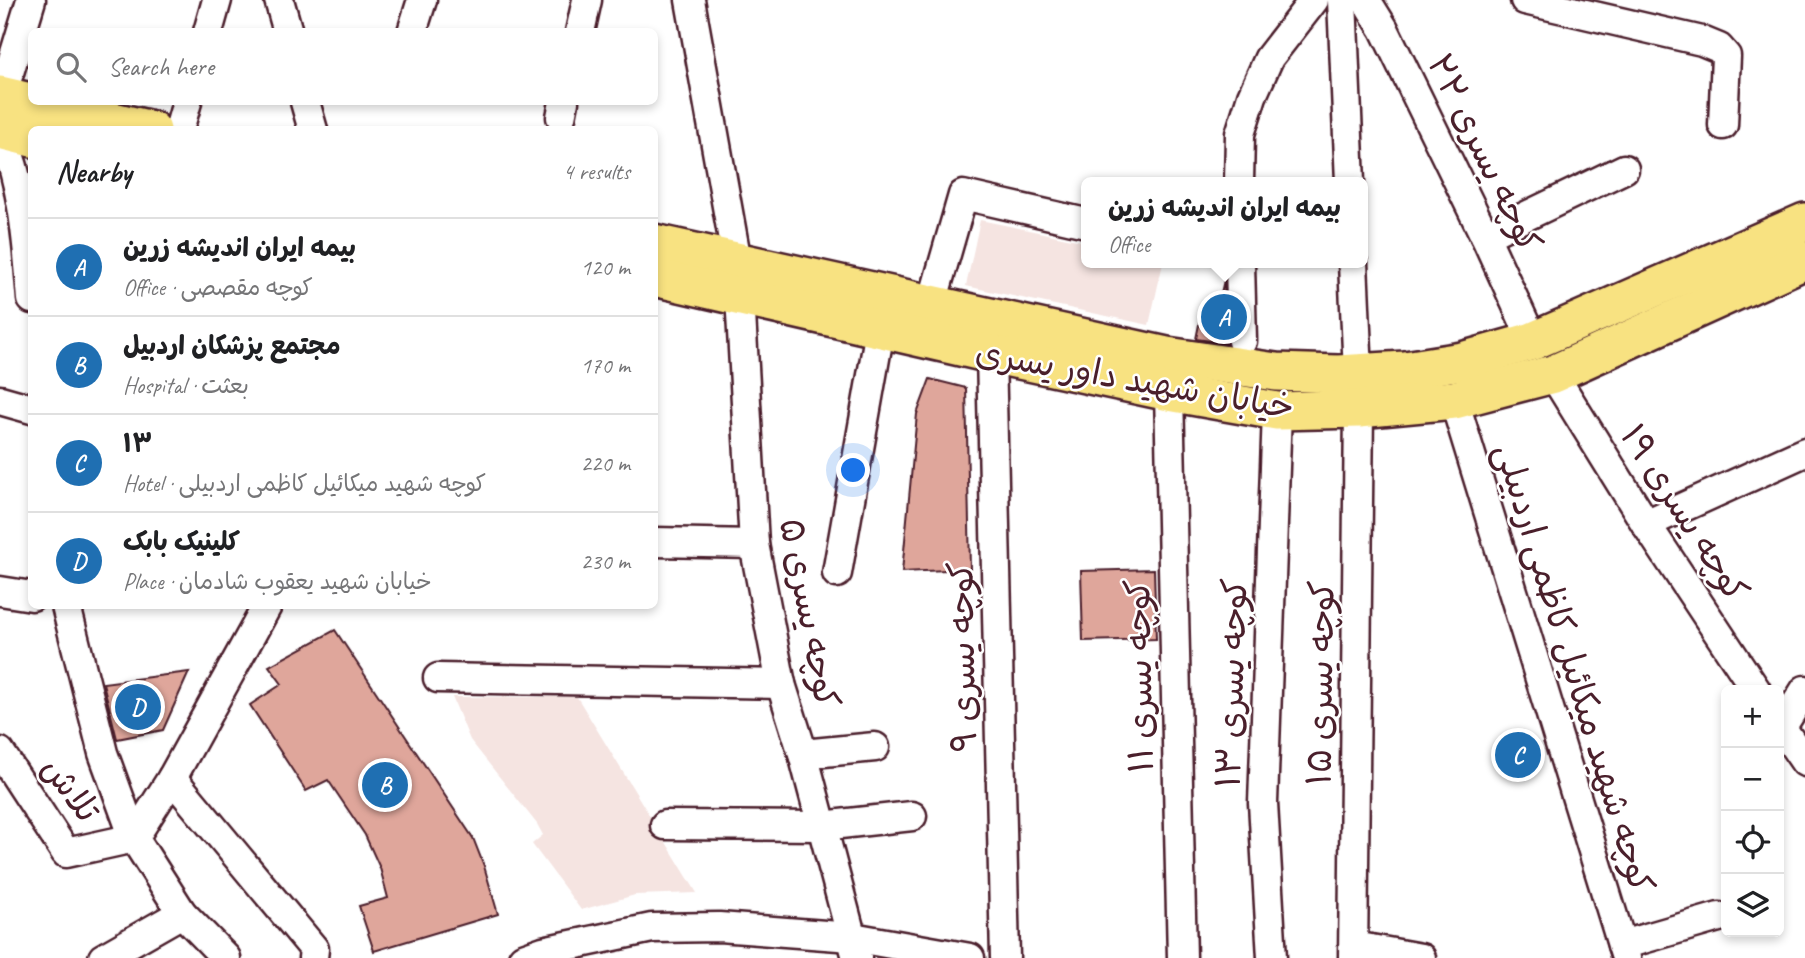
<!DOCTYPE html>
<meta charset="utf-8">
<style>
:root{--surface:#fff;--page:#f6f6f6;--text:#202124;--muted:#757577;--line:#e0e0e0;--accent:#1f6fb2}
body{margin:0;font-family:Caveat,"Playpen Sans Arabic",sans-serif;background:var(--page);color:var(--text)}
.controls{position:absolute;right:21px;bottom:21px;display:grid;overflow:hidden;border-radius:10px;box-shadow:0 4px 10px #0003}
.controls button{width:63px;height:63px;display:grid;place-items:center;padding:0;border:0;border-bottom:2px solid var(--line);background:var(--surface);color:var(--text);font:35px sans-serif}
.you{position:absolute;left:854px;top:471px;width:24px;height:24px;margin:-18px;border:5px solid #fff;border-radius:50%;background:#1a73e8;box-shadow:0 0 0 10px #1a73e833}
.badge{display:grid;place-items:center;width:46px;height:46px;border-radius:50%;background:var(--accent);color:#fff;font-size:23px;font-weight:700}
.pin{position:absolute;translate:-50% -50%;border:4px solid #fff;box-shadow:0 2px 7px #0006}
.popup{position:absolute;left:1081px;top:177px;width:287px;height:91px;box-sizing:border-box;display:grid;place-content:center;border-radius:10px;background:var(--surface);filter:drop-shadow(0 2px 5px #0005);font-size:23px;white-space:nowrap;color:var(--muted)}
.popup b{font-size:26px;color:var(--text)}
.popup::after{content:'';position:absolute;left:50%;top:100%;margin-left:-14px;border:14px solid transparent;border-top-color:var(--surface)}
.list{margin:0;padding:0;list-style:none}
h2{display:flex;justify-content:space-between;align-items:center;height:91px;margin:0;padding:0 28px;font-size:30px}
h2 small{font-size:23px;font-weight:400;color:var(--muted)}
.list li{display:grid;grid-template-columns:46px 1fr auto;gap:21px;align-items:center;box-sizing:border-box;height:98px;padding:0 28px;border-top:2px solid var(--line)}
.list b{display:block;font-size:26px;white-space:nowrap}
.list p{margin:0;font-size:23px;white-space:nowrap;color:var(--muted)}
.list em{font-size:23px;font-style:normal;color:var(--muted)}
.icon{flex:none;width:38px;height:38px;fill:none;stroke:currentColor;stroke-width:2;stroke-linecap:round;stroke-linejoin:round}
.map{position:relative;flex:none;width:1805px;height:958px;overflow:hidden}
.search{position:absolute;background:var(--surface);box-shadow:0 4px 10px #0003;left:28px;top:28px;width:630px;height:77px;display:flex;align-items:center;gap:18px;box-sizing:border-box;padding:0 24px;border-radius:10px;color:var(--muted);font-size:26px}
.panel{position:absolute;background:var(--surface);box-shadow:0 4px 10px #0003;left:28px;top:126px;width:630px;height:483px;border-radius:10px}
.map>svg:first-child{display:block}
.built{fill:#f5e4e1}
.building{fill:#dfa69b;stroke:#4a1f2b;stroke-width:2}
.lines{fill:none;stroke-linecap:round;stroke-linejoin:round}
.minor-casing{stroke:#4a1f2b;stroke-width:33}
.major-casing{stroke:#4a1f2b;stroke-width:42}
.minor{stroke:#fff;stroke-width:28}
.major{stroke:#f8e281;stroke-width:37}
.labels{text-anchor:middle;stroke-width:5;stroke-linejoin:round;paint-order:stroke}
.street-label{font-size:35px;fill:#4a1f2b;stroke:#fff}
</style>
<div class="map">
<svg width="1805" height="958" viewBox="0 0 1805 958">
<rect width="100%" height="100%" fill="#fff"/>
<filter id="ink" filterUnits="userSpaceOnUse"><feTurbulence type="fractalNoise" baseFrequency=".0143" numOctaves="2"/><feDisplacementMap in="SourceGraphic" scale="14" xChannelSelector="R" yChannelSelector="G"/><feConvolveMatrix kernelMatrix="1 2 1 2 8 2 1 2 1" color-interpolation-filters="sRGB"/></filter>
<g filter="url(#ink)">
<!-- built -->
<g class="built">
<polygon points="980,220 1086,242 1086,263 1163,263 1149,325 966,286"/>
<polygon points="452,697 577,697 697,893 635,895 581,910 532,844 543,835 537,824 470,740"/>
</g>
<!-- building -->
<g class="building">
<polygon points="1224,280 1226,343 1196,339 1201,315 1215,319"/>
<polygon points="930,379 966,388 970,569 902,572 917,414"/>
<polygon points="1154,569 1156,639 1083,641 1081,571"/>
<polygon points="335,630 473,838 484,866 498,914 374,951 359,906 388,898 380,868 365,835 328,780 306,791 250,705 282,684 269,666"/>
<polygon points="189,672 163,730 117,739 103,683"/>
</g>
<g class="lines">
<defs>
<g id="minor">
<polyline points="279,0 288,32"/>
<polyline points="690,0 737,262"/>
<polyline points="1342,0 1350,182"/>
<polyline points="1366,0 1384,29 1485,236 1533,341"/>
<polyline points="1525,0 1702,41 1719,48 1726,56 1723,125"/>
<polyline points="208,32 217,0"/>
<polyline points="412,32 422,0"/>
<polyline points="580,32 587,0"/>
<polyline points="2,96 31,0"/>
<polyline points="305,102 313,130"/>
<polyline points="561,117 564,102"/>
<polyline points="179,130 187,102"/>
<path d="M0,131C24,184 27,242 32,299"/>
<polyline points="1239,182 1240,134 1252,96 1269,58 1314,0"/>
<polyline points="1485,236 1624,169"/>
<polyline points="1240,263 1242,341"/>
<polyline points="1353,263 1358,373"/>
<polyline points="740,296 754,544 781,684 803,754 857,958"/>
<polyline points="932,303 963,195 1086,223"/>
<polyline points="991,354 1005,958"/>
<polyline points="1553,374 1646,524 1756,690"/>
<polyline points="1169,392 1182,958"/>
<polyline points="0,400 32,409"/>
<polyline points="1454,400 1626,958"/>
<polyline points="1646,524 1805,452"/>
<polyline points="654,542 754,544"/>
<polyline points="837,573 880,330"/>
<polyline points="0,591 32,596"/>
<polyline points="66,606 103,753 134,838 182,913 226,958"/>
<polyline points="438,678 781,684"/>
<polyline points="1779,724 1805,762"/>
<polyline points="1781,728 1805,690"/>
<polyline points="0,752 66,853 134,838 172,778 267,606"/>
<polyline points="803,754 875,747"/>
<polyline points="172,778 314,949 313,958"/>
<polyline points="665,825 822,826 912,816"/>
<polyline points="1622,945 1719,917"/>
<polyline points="1354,946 1421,958"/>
<polyline points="103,958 182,913"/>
<polyline points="523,958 543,951 652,928 719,927 852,937 970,958"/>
<polyline points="1272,958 1263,803 1277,411"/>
<polyline points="1353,958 1359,409"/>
</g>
<g id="major">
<polyline points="0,95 152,130"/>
<polyline points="0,130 32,138"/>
<polyline points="654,243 1167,356 1276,372 1338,374 1405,370 1462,361 1533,341 1805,222"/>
<polyline points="654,277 991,354 1169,392 1277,411 1359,409 1454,400 1553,374 1805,260"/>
</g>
</defs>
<!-- minor casing -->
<use href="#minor" class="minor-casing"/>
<!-- major casing -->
<use href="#major" class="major-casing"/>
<!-- minor -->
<use href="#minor" class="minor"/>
<!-- major -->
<use href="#major" class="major"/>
</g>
</g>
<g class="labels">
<!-- street labels -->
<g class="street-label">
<text transform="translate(1485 153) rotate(64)" y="12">کوچه یسری ۲۲</text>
<text transform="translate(1135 379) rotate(10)" y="12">خیابان شهید داور یسری</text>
<text transform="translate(1685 513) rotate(57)" y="12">کوچه یسری ۱۹</text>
<text transform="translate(810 613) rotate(79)" y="12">کوچه یسری ۵</text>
<text transform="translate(962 657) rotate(-91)" y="12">کوچه یسری ۹</text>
<text transform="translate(1575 668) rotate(73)" y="12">کوچه شهید میکائیل کاظمی اردبیلی</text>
<text transform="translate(1139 676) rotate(-91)" y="12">کوچه یسری ۱۱</text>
<text transform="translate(1231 683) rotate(-88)" y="12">کوچه یسری ۱۳</text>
<text transform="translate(1320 683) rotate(-89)" y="12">کوچه یسری ۱۵</text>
<text transform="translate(71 789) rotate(53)" y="12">تلاش</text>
</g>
</g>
</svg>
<div class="controls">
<button>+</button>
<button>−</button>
<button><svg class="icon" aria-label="locate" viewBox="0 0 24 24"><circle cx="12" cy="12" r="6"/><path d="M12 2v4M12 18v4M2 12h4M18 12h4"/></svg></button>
<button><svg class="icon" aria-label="layers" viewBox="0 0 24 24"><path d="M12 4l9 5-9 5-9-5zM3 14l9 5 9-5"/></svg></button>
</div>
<div class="you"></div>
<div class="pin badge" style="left:1224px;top:317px">A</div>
<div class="popup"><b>بیمه ایران اندیشه زرین</b>Office</div>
<div class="pin badge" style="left:385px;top:785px">B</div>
<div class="pin badge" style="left:1518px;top:755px">C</div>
<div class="pin badge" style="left:138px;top:707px">D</div>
<div class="search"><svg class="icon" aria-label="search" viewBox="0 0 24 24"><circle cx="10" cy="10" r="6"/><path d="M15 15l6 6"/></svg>Search here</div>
<section class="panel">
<h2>Nearby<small>4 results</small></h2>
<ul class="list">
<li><span class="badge">A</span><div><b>بیمه ایران اندیشه زرین</b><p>Office · کوچه مقصصی</p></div><em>120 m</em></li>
<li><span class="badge">B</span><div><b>مجتمع پزشکان اردبیل</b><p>Hospital · بعثت</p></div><em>170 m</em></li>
<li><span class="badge">C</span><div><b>۱۳</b><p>Hotel · کوچه شهید میکائیل کاظمی اردبیلی</p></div><em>220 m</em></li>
<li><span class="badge">D</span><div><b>کلینیک بابک</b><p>Place · خیابان شهید یعقوب شادمان</p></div><em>230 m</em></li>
</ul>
</section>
</div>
